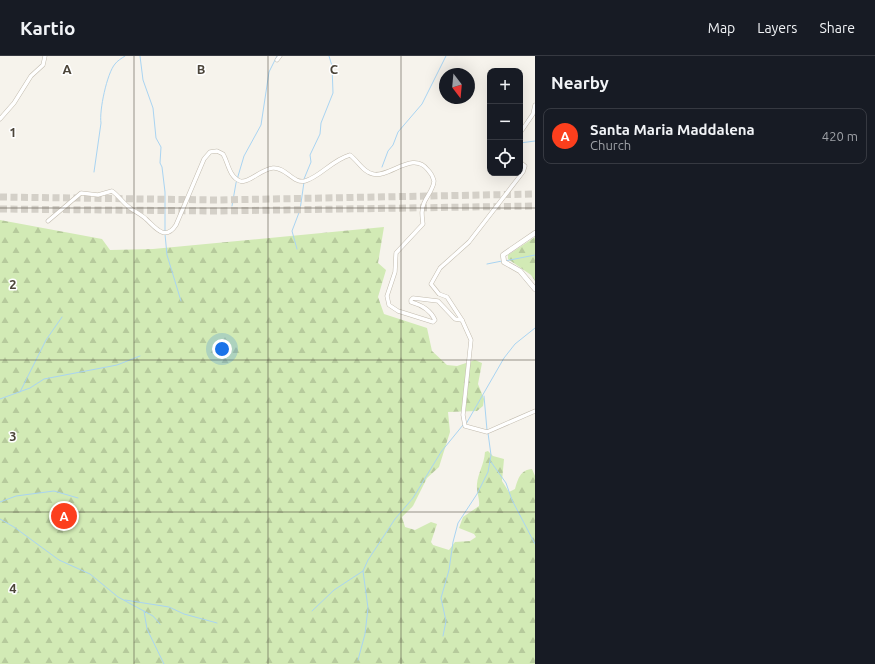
<!DOCTYPE html>
<meta charset="utf-8">
<style>
:root{--surface:#171b24;--page:#242831;--text:#f1f3f6;--muted:#9ea1a6;--line:#363941;--accent:#fc3f1d}
body{margin:0;font-family:Ubuntu,sans-serif;background:var(--page);color:var(--text)}
.controls{position:absolute;right:12px;top:12px;display:grid;overflow:hidden;border-radius:8px;box-shadow:0 4px 16px #0002}
.controls button{width:36px;height:36px;display:grid;place-items:center;padding:0;border:0;border-bottom:1px solid var(--line);background:var(--surface);color:var(--text);font:20px sans-serif}
.compass{position:absolute;left:439px;top:12px;width:36px;height:36px;border-radius:50%;background:var(--surface);box-shadow:0 4px 16px #0002;rotate:164deg}
.you{position:absolute;left:222px;top:293px;width:14px;height:14px;margin:-10px;border:3px solid #fff;border-radius:50%;background:#1a73e8;box-shadow:0 0 0 6px #1a73e833}
.badge{display:grid;place-items:center;width:26px;height:26px;border-radius:50%;background:var(--accent);color:#fff;font-size:13px;font-weight:700}
.pin{position:absolute;translate:-50% -50%;border:2px solid #fff;box-shadow:0 1px 4px #0006}
.list{margin:0;padding:0;list-style:none}
h2{display:flex;justify-content:space-between;align-items:center;height:52px;margin:0;padding:0 16px;font-size:17px}
h2 small{font-size:13px;font-weight:400;color:var(--muted)}
.list li{display:grid;grid-template-columns:26px 1fr auto;gap:12px;align-items:center;box-sizing:border-box;height:56px;margin:0 8px 8px;padding:0 8px;border:1px solid var(--line);border-radius:8px}
.list b{display:block;font-size:15px;white-space:nowrap}
.list p{margin:0;font-size:13px;white-space:nowrap;color:var(--muted)}
.list em{font-size:13px;font-style:normal;color:var(--muted)}
.icon{flex:none;width:22px;height:22px;fill:none;stroke:currentColor;stroke-width:2;stroke-linecap:round;stroke-linejoin:round}
.map{position:relative;flex:none;width:535px;height:608px;overflow:hidden}
header{display:flex;align-items:center;gap:24px;box-sizing:border-box;height:56px;padding:0 20px;background:var(--surface);border-bottom:1px solid var(--line)}
header strong{font-size:19px}
nav{display:flex;gap:22px;margin-inline-start:auto;font-size:14px}
main{display:flex}
aside{flex:1;background:var(--surface)}
.map>svg:first-child{display:block}
.forest{fill:url(#forest-firs)}
.lines{fill:none;stroke-linecap:round;stroke-linejoin:round}
.stream{stroke:#a9d4f2;stroke-width:1}
.motorway-tunnel{stroke:#d4d0c8;stroke-width:7;stroke-dasharray:7 3.5;stroke-linecap:butt}
.minor-casing{stroke:#c2bbae;stroke-width:4.5}
.tertiary-casing{stroke:#c2bbae;stroke-width:5.5}
.minor{stroke:#fff;stroke-width:3.5}
.tertiary{stroke:#fff;stroke-width:4.5}
.grid{fill:none;stroke:#4b4439;stroke-width:1;stroke-opacity:0.55}
.grid-label{font-size:13px;text-anchor:middle;font-weight:bold;fill:#4b4439;stroke:#fff;stroke-width:3;stroke-linejoin:round;paint-order:stroke}
</style>
<header>
<strong>Kartio</strong>
<nav><a>Map</a><a>Layers</a><a>Share</a></nav>
</header>
<main>
<div class="map">
<svg width="535" height="608" viewBox="0 0 535 608">
<defs>
<pattern id="forest-firs" width="22" height="20" patternUnits="userSpaceOnUse"><rect width="22" height="20" fill="#d2eab5"/><path d="M5 1l3.5 6h-7zM16 11l3.5 6h-7z" fill="#b6ca9c"/></pattern>
</defs>
<rect width="100%" height="100%" fill="#f6f3ec"/>
<!-- forest -->
<g class="forest">
<path d="M0,164L102,183L110,194L153,193L384,171L378,207L386,214L378,241L384,258L427,272L432,295L447,309L457,310L475,304L482,307L478,328L484,343L483,350L477,355L448,356L450,376L439,411L427,422L413,450L402,461L405,471L415,474L431,466L437,468L431,486L433,489L449,494L455,486L470,485L476,481L474,478L459,472L463,461L479,450C480,442 476,436 477,428C478,417 484,409 485,396L488,395L493,400L504,403L502,425L509,436L515,433C518,423 520,414 532,413L535,420V608H0Z"/>
<polygon points="535,181 535,225 531,219 508,203 508,199"/>
</g>
<g class="lines">
<!-- stream -->
<g class="stream">
<polyline points="140,0 143,24 153,52 156,82 161,91 160,107 162,111 165,136 165,175"/>
<polyline points="520,87 535,85"/>
<polyline points="382,111 388,95 393,89 398,76 422,48 446,0"/>
<path d="M94,116L101,67C99,55 107,17 115,8C117,5 122,2 125,0"/>
<polyline points="304,123 311,106 310,99 320,78 321,67 333,37 332,10 329,0"/>
<polyline points="232,150 236,127 244,100 261,69 269,16 277,0"/>
<polyline points="165,178 167,199 181,245"/>
<polyline points="297,193 292,175 300,154 304,126"/>
<polyline points="505,205 535,199"/>
<polyline points="487,208 502,205"/>
<polyline points="20,336 46,284 62,261"/>
<polyline points="484,340 487,374"/>
<polyline points="0,343 30,332 44,323 117,309 140,300"/>
<polyline points="466,368 504,302 515,288 535,272"/>
<polyline points="491,406 506,427 512,444 535,488"/>
<polyline points="0,446 16,440 54,435 78,442"/>
<polyline points="0,463 14,471 59,504 90,518 118,541 153,560 160,568"/>
<polyline points="125,544 169,551 184,558 217,567"/>
<polyline points="144,555 147,573 164,608"/>
<polyline points="312,555 334,534 363,515"/>
<polyline points="443,580 446,565 441,542 449,514 453,486 458,467 477,438 488,416 491,399 488,377"/>
<polyline points="358,604 365,578 368,552 363,515 368,504 395,463 413,442 441,396 463,369"/>
</g>
<!-- motorway-tunnel -->
<g class="motorway-tunnel">
<polyline points="0,141 218,144 535,138"/>
<polyline points="0,153 216,155 535,150"/>
</g>
<defs>
<g id="minor">
<polyline points="277,4 280,0"/>
<polyline points="0,63 14,47 31,20 43,9 45,0"/>
<polyline points="520,77 533,58 535,49"/>
<polyline points="520,106 525,110 523,116 469,186 440,212 431,228 439,238 447,241 462,264 471,284 463,359 465,370 487,376 535,355"/>
<path d="M48,165L81,137L98,139L112,135C119,140 123,147 130,152C135,156 141,158 146,163C155,171 165,186 176,169L204,103L210,96L217,95L223,98C228,106 229,121 240,125C248,128 261,113 273,112C286,111 293,128 305,125C320,121 332,104 350,99C358,105 363,116 373,118C390,122 413,94 428,114C431,117 433,121 434,125C434,132 427,140 424,147C421,154 422,160 423,168L396,197L395,216L387,240L389,249L398,255L433,266L435,264C431,255 422,249 411,246V244L413,242L438,245L455,263L462,264"/>
</g>
<polyline id="tertiary" points="535,177 503,199 504,206 520,215 535,233"/>
</defs>
<!-- minor casing -->
<use href="#minor" class="minor-casing"/>
<!-- tertiary casing -->
<use href="#tertiary" class="tertiary-casing"/>
<!-- minor -->
<use href="#minor" class="minor"/>
<!-- tertiary -->
<use href="#tertiary" class="tertiary"/>
</g>
<!-- grid -->
<path class="grid" d="M134,0V608M268,0V608M401,0V608M0,152H535M0,304H535M0,456H535"/>
<g class="grid-label">
<text x="67" y="18">A</text>
<text x="201" y="18">B</text>
<text x="334" y="18">C</text>
<text x="13" y="81">1</text>
<text x="13" y="233">2</text>
<text x="13" y="385">3</text>
<text x="13" y="537">4</text>
</g>
</svg>
<div class="controls">
<button>+</button>
<button>−</button>
<button><svg class="icon" aria-label="locate" viewBox="0 0 24 24"><circle cx="12" cy="12" r="6"/><path d="M12 2v4M12 18v4M2 12h4M18 12h4"/></svg></button>
</div>
<svg class="compass" viewBox="-18 -18 36 36"><path d="M0-13l5 13h-10z" fill="#e53935"/><path d="M0 13l5-13h-10z" fill="#9ea1a6"/></svg>
<div class="you"></div>
<div class="pin badge" style="left:64px;top:460px">A</div>
</div>
<aside>
<h2>Nearby<small></small></h2>
<ul class="list">
<li><span class="badge">A</span><div><b>Santa Maria Maddalena</b><p>Church</p></div><em>420 m</em></li>
</ul>
</aside>
</main>
